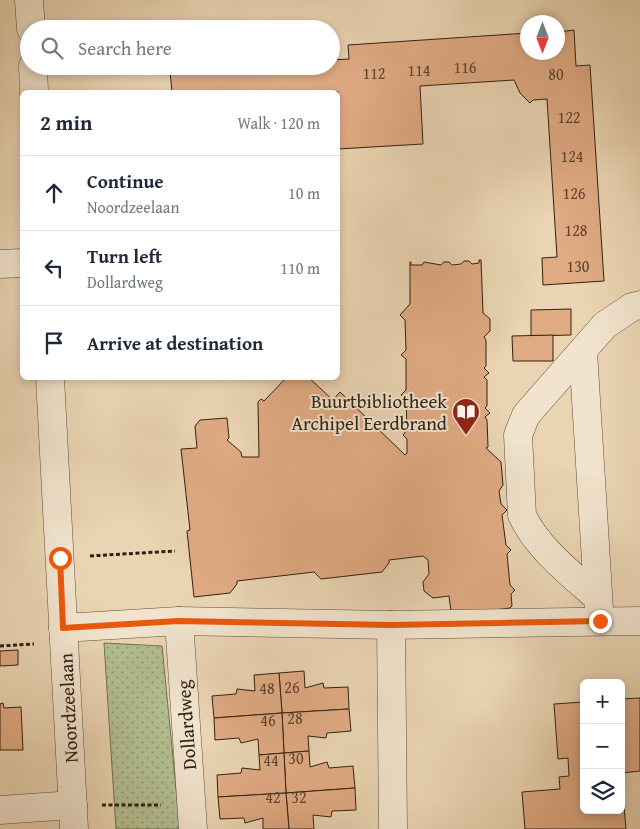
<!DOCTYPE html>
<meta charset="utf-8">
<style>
:root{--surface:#fff;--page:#f2f2f3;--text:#1f2937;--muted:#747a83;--line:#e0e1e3}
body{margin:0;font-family:"Gentium Book Plus",serif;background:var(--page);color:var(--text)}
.controls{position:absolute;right:15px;bottom:15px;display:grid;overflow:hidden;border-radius:8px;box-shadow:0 2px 8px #0003}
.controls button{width:45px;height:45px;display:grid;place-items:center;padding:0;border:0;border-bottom:1px solid var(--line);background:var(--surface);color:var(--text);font:25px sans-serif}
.compass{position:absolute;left:520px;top:15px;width:45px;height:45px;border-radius:50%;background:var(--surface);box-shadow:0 2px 8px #0003;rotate:180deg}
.stop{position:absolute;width:15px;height:15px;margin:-11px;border:4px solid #ea580c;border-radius:50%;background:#fff}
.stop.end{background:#ea580c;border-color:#fff;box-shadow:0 1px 5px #0008}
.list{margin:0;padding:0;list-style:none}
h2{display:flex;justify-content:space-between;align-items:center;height:65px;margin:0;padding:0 20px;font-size:21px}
h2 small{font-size:16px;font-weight:400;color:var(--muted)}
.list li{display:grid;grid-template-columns:32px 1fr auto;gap:15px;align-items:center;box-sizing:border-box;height:75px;padding:0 20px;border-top:1px solid var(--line)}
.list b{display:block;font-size:19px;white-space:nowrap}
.list p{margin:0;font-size:16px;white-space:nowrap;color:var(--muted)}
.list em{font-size:16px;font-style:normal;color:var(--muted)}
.icon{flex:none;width:28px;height:28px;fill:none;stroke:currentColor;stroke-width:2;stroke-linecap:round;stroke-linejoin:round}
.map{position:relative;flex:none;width:640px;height:829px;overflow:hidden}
.search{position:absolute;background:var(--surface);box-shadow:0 2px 8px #0003;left:20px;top:20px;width:320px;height:55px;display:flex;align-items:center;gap:12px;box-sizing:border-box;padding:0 18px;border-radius:28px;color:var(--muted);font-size:19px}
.panel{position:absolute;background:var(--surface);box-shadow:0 2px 8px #0003;left:20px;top:90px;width:320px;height:290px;border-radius:8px}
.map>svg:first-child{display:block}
.green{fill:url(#green-dots);stroke:#727052}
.building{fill:#e0aa83;stroke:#312115}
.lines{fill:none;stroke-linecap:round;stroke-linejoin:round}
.minor-casing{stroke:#5f4e3c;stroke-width:29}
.path{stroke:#312115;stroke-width:3;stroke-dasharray:4 2.5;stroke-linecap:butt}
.minor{stroke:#f1e3cd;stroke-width:28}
.route{stroke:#ea580c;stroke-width:6}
.labels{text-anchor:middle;stroke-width:4;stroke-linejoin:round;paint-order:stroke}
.number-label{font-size:16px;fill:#5d4330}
.poi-label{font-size:19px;fill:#312115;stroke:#f1e3cd;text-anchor:end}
.street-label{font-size:19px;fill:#312115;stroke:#f1e3cd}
</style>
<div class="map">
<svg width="640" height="829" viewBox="0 0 640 829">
<defs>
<pattern id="green-dots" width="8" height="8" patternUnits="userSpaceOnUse" patternTransform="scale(1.25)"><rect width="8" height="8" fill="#b2be90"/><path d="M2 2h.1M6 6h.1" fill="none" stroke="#919a74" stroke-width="1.8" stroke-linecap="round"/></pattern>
</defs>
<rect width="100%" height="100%" fill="#ead4b2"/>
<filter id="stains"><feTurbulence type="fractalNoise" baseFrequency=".004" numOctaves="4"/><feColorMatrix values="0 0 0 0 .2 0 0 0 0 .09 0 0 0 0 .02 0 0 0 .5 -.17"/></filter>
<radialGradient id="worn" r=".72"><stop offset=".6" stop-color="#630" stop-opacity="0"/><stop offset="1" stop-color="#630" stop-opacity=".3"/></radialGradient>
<!-- green -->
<polygon class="green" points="104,643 162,646 180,829 116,829"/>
<!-- building -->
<g class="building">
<polygon points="574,30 576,66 590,65 604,281 543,285 542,258 557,257 547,99 533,100 530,103 520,93 514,80 420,86 423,144 338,149 338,92 172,92 170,71 240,66 331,66 331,60 349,59 348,45 528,33 528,52 558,52 558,32"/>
<polygon points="479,260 481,260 483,313 490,319 490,331 484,337 486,340 486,366 484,368 489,373 484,377 487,380 487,406 485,408 490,413 485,417 487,420 488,447 486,448 501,462 503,485 499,491 501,504 507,510 502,515 506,545 511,550 507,554 510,585 515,590 511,594 512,606 510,608 464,614 464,610 451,611 449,596 433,598 424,591 423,582 429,574 428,560 423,556 389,560 389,563 382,572 321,579 314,572 237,581 237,584 230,593 194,597 187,531 190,530 181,449 197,448 195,426 200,420 227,418 229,438 227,440 241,452 242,457 259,457 258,402 261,399 264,401 286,378 309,378 333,400 340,392 405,455 407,453 407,439 403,435 407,430 406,399 401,395 406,390 406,359 401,355 406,350 405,320 400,315 410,304 410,262 411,262 411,265 422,265 424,262 441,265 444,262 449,262 452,265 461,264 464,261 469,261 472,264 479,263"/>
<polygon points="571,309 571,335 531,336 531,310"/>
<polygon points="553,335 553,361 513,361 512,336"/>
<polygon points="18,650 18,665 0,666 0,651"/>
<polygon points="304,671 305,688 323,683 324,688 348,687 349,709 282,713 279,673"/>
<polygon points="279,673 282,713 214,718 212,696 236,694 237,689 255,691 254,675"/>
<polygon points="640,698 640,771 621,773 626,829 525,829 522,792 560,789 559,777 569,776 568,758 558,759 554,704 584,702 584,810 621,810 621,699"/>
<polygon points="3,703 4,708 21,707 23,750 0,750 0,704"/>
<polygon points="349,709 351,731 327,733 326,738 308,736 309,751 284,753 282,713"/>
<polygon points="282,713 284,753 259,755 258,739 241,743 239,738 215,740 214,718"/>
<polygon points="309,751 310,767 327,762 329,768 353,766 355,788 286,793 284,753"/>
<polygon points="284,753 286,793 218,797 217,775 241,773 242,768 260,770 259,755"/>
<polygon points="355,788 356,810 332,811 331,817 313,815 314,829 289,829 286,793"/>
<polygon points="286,793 289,829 263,829 263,818 245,823 244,818 220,819 218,797"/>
</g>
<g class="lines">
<defs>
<g id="minor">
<polyline points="29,0 31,29"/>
<polyline points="33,66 34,92"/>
<polyline points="0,264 22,263"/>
<polyline points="583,351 599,609"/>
<polyline points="50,378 74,829"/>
<path d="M598,598C572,575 536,547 522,515L518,435L526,415L605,325L632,307L640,305"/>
<polyline points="179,621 193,829"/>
<polyline points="391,625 393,829"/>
<polyline points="63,628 179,621 391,625 640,621"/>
<polyline points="0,810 73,805"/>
</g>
</defs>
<!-- minor casing -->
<use href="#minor" class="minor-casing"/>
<!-- path -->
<g class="path">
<polyline points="90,556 175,551"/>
<polyline points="0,646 34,644"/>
<polyline points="102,805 161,805"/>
</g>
<!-- minor -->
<use href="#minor" class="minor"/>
</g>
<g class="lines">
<!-- route -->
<polyline class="route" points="60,558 63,628 178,621 391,625 600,621"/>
</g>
<!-- icons -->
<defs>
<symbol id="library-pin" viewBox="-11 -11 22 30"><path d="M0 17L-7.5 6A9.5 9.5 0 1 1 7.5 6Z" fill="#8f2418" stroke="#f1e3cd"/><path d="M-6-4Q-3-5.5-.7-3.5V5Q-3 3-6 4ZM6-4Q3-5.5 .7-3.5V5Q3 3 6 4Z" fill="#fff"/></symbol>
</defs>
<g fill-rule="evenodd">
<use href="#library-pin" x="450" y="396" width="32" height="43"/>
</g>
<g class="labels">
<!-- number labels -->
<g class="number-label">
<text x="465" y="73">116</text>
<text x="419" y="76">114</text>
<text x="374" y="79">112</text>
<text x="556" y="80">80</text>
<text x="569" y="123">122</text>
<text x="572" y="162">124</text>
<text x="574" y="199">126</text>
<text x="576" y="236">128</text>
<text x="578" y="272">130</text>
<text x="292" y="693">26</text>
<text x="267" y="694">48</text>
<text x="295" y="724">28</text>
<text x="268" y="726">46</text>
<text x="296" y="764">30</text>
<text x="271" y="766">44</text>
<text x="273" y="803">42</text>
<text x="299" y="803">32</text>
</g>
<!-- poi labels -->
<g class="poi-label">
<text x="447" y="408">Buurtbibliotheek<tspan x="447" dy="22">Archipel Eerdbrand</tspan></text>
</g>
<!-- street labels -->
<g class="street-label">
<text transform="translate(68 708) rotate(-93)" y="7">Noordzeelaan</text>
<text transform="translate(186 725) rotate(-94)" y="7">Dollardweg</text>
</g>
</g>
<rect width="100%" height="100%" filter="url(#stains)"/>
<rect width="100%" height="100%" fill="url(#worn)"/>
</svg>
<div class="controls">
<button>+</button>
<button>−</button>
<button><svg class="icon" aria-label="layers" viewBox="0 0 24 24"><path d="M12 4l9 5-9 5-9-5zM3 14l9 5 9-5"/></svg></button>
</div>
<svg class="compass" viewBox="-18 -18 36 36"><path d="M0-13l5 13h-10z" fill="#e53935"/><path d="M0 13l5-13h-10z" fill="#747a83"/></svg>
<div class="stop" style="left:60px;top:558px"></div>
<div class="stop end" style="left:600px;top:621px"></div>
<div class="search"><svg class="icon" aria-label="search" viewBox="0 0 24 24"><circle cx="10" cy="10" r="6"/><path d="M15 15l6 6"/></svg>Search here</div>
<section class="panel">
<h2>2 min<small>Walk · 120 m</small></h2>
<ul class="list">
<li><svg class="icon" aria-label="ahead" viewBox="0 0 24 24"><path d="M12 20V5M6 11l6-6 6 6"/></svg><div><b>Continue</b><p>Noordzeelaan</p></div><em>10 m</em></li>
<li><svg class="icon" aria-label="left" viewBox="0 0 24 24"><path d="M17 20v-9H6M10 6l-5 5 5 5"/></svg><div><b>Turn left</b><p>Dollardweg</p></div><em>110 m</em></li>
<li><svg class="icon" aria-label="arrive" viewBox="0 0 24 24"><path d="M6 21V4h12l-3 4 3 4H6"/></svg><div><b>Arrive at destination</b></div></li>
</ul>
</section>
</div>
